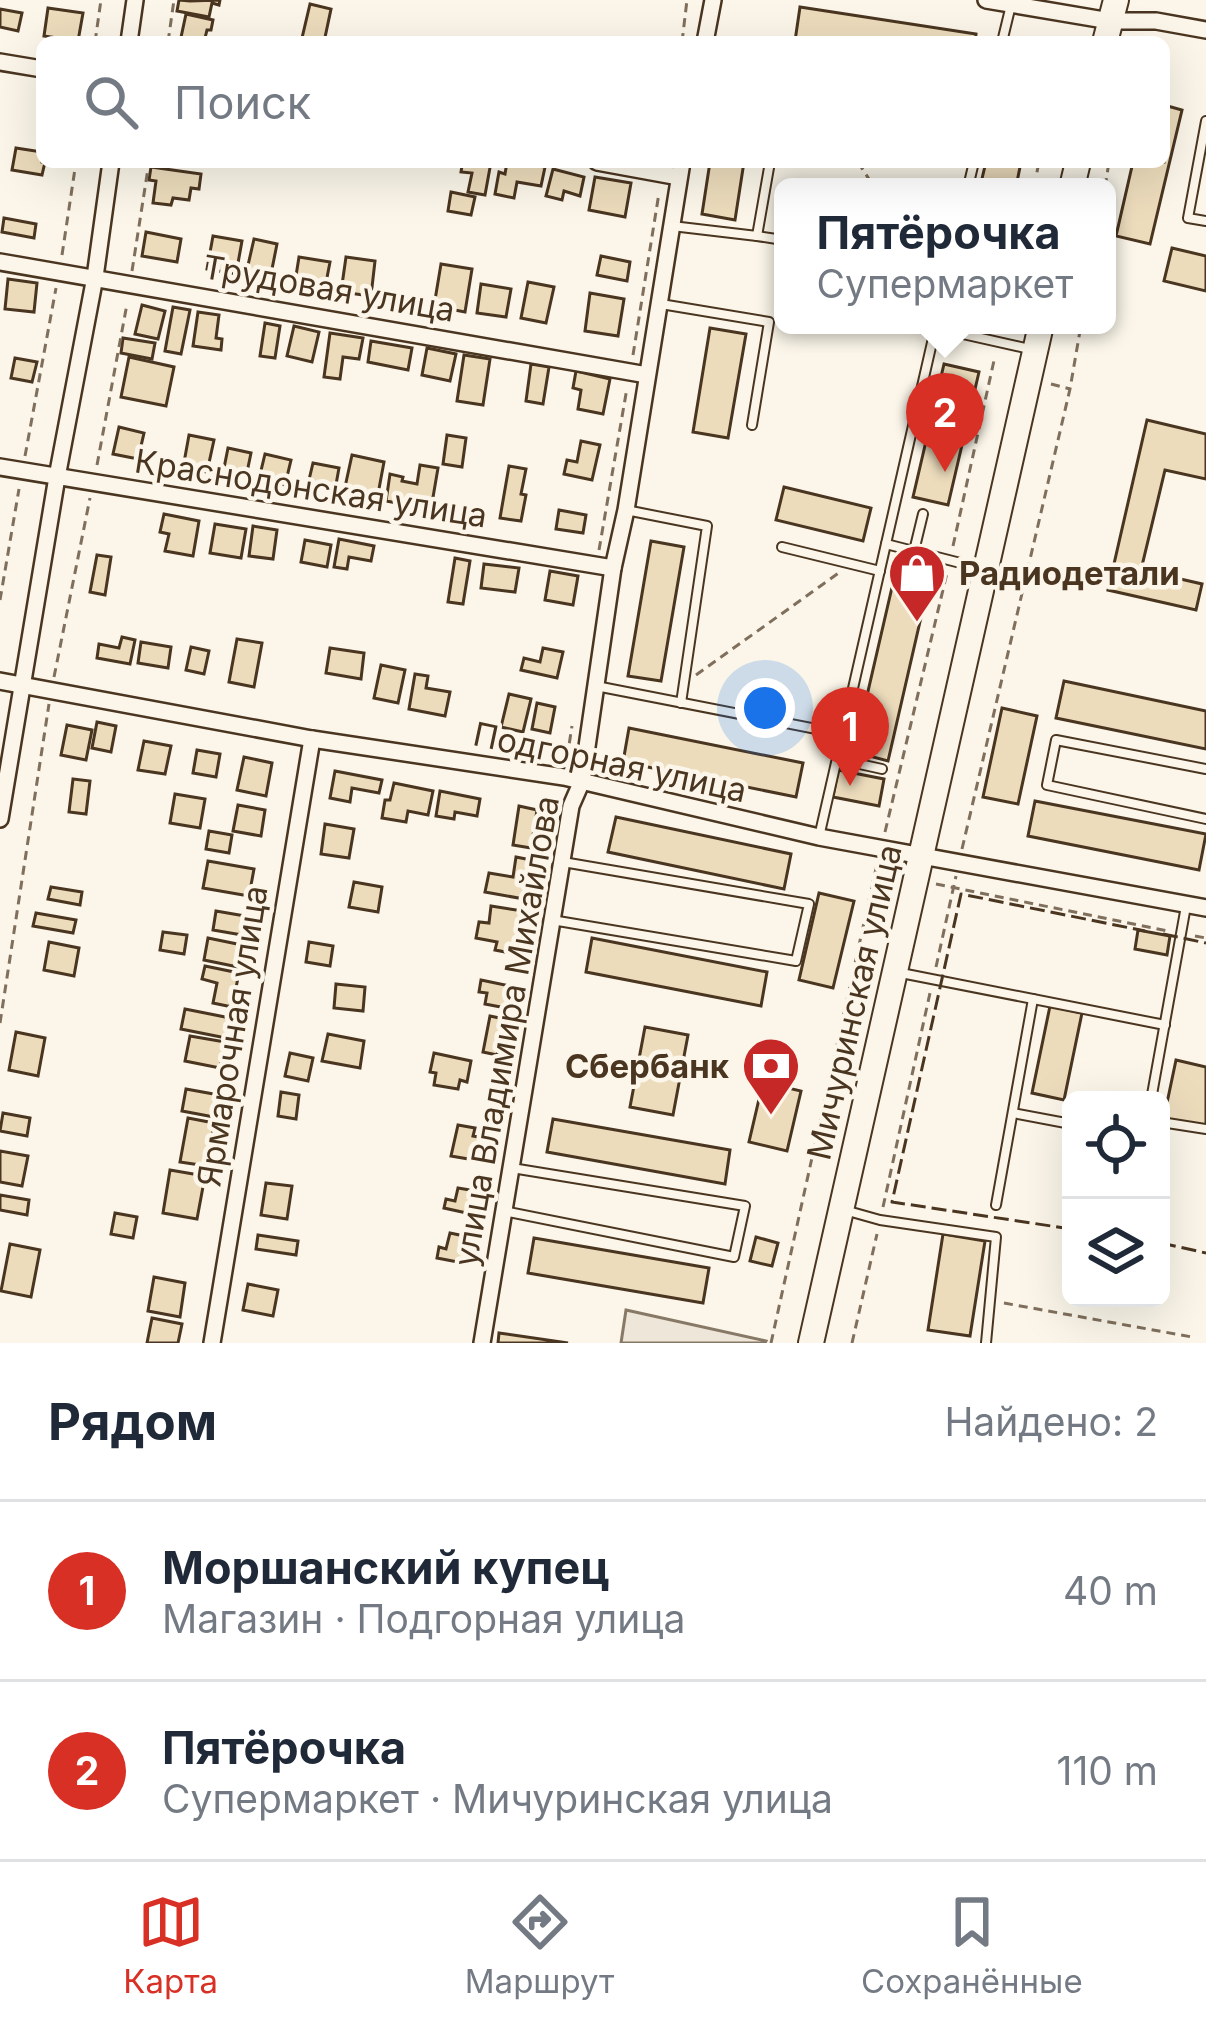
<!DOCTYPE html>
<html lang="ru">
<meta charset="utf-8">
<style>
:root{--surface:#fff;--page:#f6f6f7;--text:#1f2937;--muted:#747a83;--line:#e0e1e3;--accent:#d93025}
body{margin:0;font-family:Inter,sans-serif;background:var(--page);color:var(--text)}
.controls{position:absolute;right:36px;bottom:36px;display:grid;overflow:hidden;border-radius:18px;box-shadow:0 12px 48px #0002}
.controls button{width:108px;height:108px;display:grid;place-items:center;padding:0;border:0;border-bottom:3px solid var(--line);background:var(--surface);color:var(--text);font:60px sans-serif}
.you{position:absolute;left:765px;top:708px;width:42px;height:42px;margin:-30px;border:9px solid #fff;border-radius:50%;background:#1a73e8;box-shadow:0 0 0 18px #1a73e833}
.badge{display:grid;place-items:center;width:78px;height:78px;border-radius:50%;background:var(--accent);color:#fff;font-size:39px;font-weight:700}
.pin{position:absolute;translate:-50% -99px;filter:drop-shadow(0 3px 6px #0008)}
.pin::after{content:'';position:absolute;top:63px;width:42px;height:36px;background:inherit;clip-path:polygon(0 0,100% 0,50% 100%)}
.popup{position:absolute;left:774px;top:178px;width:342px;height:156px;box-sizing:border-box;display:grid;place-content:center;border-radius:18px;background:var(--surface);filter:drop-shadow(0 3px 9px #0005);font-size:39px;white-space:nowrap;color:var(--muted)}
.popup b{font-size:45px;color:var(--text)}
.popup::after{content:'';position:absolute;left:50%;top:100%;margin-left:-24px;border:24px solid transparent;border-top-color:var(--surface)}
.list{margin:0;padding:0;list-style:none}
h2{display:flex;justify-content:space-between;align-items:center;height:156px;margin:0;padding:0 48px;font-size:51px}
h2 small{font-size:39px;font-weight:400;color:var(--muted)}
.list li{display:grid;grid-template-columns:78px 1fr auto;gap:36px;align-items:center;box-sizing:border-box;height:180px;padding:0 48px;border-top:3px solid var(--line)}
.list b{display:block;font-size:45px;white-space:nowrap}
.list p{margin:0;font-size:39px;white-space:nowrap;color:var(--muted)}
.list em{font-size:39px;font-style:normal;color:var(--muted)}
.icon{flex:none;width:66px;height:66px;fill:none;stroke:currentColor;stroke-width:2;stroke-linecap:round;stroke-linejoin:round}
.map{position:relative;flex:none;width:1206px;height:1343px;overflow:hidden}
.search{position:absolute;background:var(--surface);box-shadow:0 12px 48px #0002;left:36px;right:36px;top:36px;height:132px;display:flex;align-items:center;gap:30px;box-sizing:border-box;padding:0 42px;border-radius:18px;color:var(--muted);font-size:45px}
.sheet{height:516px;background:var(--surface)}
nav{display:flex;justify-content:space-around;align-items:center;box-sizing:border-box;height:168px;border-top:3px solid var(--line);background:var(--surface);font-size:33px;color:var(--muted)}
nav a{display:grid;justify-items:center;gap:6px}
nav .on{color:var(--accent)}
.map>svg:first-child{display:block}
.green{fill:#ede6d9;stroke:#887966;stroke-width:3}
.building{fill:#ecdcbc;stroke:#4a3520;stroke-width:3}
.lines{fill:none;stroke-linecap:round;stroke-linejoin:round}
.service-casing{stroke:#4a3520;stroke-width:12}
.minor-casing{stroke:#4a3520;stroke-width:20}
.primary-casing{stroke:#4a3520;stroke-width:28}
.path{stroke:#7f6f5c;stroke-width:3;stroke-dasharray:9 6;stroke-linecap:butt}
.service{stroke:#fbf6e9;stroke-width:8}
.minor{stroke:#fbf6e9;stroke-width:15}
.primary{stroke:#fbf6e9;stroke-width:24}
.fence{stroke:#4a3520;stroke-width:3;stroke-dasharray:15 6;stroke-linecap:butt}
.labels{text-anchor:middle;stroke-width:9;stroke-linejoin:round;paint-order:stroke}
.street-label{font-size:33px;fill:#4a3520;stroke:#fbf6e9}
.poi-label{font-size:33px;font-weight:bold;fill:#4a3520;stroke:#fbf6e9;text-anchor:start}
</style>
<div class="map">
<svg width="1206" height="1343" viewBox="0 0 1206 1343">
<rect width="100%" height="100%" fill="#fbf6e9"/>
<!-- green -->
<polygon class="green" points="626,1310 766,1341 765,1343 621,1343"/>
<!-- building -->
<g class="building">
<polygon points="179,0 190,1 220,0 219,5 212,3 209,17 177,11"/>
<polygon points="310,4 331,9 324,42 302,38"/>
<polygon points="800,7 976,34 975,42 795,41"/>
<polygon points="48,8 83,13 78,41 44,36"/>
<polygon points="0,9 22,13 18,31 0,27"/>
<polygon points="186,14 213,20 211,30 207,30 204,42 180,42"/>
<polygon points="1164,105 1182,110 1150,244 1116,236 1133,162 1164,162"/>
<polygon points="16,148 42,152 42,162 45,162 42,175 12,170"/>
<polygon points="456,162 491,162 485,195 468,192 472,173 461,172 462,166"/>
<polygon points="507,162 545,167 541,186 517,182 514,198 495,194 499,172 505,174"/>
<polygon points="710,162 744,162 735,220 702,214"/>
<polygon points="986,162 1021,162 1016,187 980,187"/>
<polygon points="151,167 201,174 199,189 191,188 189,200 173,198 171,205 153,203 156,181 149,180"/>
<polygon points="553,169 584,177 580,196 564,191 562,200 546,196"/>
<polygon points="595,177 631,183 625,217 589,210"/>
<polygon points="451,192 475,197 471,215 448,211"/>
<polygon points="4,218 36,224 34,238 2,232"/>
<polygon points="146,232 181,239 177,262 142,256"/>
<polygon points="213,236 242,241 236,274 207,269"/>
<polygon points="254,239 277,244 270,279 246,274"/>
<polygon points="1172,248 1206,256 1206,291 1164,281"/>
<polygon points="601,256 630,262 627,281 597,275"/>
<polygon points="299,257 330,262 325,288 295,282"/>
<polygon points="346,257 375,261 371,296 341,292"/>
<polygon points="441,264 472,269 465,312 434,306"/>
<polygon points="8,279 37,283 34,312 5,309"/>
<polygon points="528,282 554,287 546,323 521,318"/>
<polygon points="481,284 511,289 506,317 477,313"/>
<polygon points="590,293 624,299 618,336 585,331"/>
<polygon points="142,305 165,311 158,339 135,334"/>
<polygon points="173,307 190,310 181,354 165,351"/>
<polygon points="198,312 219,315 216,338 222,339 221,350 193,346"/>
<polygon points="265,323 280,326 275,358 260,356"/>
<polygon points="294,326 319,332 312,362 287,356"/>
<polygon points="710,328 746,334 728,438 693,432"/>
<polygon points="330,333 363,338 359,359 343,357 340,379 324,377"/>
<polygon points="123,338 155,343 152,359 121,353"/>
<polygon points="371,341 412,348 408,370 368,362"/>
<polygon points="427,348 456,354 450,381 422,375"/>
<polygon points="464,355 490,359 483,405 457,401"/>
<polygon points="129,357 174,367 166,406 121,397"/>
<polygon points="15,358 37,362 32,382 11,378"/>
<polygon points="531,364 549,367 543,404 526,401"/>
<polygon points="944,364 979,372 948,505 913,497"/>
<polygon points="576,371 610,379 603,414 578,409 581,390 573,388"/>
<polygon points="1147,420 1206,434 1206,479 1165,470 1141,570 1202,584 1196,610 1108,590"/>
<polygon points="119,427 144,433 138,459 113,454"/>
<polygon points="189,435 214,440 207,472 183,468"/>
<polygon points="447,435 466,438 462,467 443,464"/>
<polygon points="581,441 600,445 592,480 564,474 567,460 577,462"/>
<polygon points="228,448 251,453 246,477 223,473"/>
<polygon points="265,454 291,460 285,485 259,479"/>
<polygon points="352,455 384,462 378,494 345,487"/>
<polygon points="313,463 339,468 335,490 308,484"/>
<polygon points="420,465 438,468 431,509 386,501 390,474 403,477 402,481 417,484"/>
<polygon points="509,466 526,469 521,494 526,495 521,521 500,518"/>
<polygon points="784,487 871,508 863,541 776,520"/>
<polygon points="559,510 586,515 583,533 556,529"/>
<polygon points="164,514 199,521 193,556 165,551 169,534 160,532"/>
<polygon points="215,524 246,529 241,558 210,553"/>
<polygon points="253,526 277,530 273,559 249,556"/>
<polygon points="339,539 374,546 371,561 349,557 347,569 334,567"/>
<polygon points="305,540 331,545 327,567 301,562"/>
<polygon points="651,541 684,547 661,681 628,676"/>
<polygon points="97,555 111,557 105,595 90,592"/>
<polygon points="455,558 470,561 463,604 448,602"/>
<polygon points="484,564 519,568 515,592 481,588"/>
<polygon points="550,571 578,576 573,605 545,600"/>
<polygon points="893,583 927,591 888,761 854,752"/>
<polygon points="122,637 135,640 130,664 97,658 99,644 119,648"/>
<polygon points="237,639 262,643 254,687 229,682"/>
<polygon points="141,642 171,647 168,668 138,663"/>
<polygon points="191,647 209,651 204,674 186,670"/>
<polygon points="330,648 364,653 361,679 326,673"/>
<polygon points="543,648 563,652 557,678 521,670 524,658 540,662"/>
<polygon points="381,665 405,670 398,703 374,698"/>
<polygon points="415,674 428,676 426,688 450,692 445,716 409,709"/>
<polygon points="1064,681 1206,711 1206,749 1056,718"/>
<polygon points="509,694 531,699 523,732 501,727"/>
<polygon points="537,703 555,707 550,733 532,729"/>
<polygon points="1002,708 1037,716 1018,804 983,797"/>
<polygon points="97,722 116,726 111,752 92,748"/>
<polygon points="67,725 92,730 86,760 61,755"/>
<polygon points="629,728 803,763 796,797 623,762"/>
<polygon points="144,741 171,746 165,774 138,770"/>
<polygon points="197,750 220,754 216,777 193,773"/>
<polygon points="244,757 272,763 266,796 237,790"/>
<polygon points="838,770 884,779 879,806 833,797"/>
<polygon points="335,771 382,780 379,793 352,788 350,802 330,798"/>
<polygon points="73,779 90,781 86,814 69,812"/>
<polygon points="394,783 433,791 428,815 408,811 406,822 382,818 385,800 390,800"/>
<polygon points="440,791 480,799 477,816 455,812 454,819 436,816"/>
<polygon points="175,794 205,799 200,828 170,823"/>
<polygon points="1035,801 1206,834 1199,870 1028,836"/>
<polygon points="238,805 265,810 261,836 233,831"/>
<polygon points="519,806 537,810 531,848 513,845"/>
<polygon points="616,817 791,854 784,889 608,852"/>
<polygon points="325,824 354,829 349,858 321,854"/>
<polygon points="209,831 232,835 229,853 206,849"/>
<polygon points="516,857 531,860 524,899 485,892 489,873 513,877"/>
<polygon points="208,861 254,869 249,896 203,888"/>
<polygon points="354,882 382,887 378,912 349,907"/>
<polygon points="51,887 82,892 80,905 48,899"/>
<polygon points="819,893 854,901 833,988 799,980"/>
<polygon points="491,906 523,911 516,954 495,950 497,942 476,938 479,922 489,923"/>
<polygon points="216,911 245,916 242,935 213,930"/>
<polygon points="36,913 76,920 73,933 33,926"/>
<polygon points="1138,930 1170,936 1167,955 1135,949"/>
<polygon points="163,932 187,935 184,954 160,950"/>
<polygon points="208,938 242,945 238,967 204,960"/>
<polygon points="592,938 767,972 761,1006 586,972"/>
<polygon points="49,942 79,948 74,976 44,970"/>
<polygon points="309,942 333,946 330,966 306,962"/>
<polygon points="205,966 239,973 232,1007 213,1003 217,983 202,979"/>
<polygon points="481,980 510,986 506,1008 485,1004 487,993 479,992"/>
<polygon points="336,984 365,987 363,1011 334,1008"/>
<polygon points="1050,1006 1082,1013 1064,1100 1032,1093"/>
<polygon points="185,1009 230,1018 226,1038 181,1029"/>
<polygon points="490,1016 504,1019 497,1055 483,1052"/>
<polygon points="645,1027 688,1035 673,1115 630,1107"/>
<polygon points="16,1032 45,1038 38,1076 9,1070"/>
<polygon points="328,1034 364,1041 360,1068 322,1061"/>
<polygon points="190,1036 225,1042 220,1068 185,1061"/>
<polygon points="290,1053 313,1058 308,1081 285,1076"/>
<polygon points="434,1053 471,1061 467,1082 460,1080 458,1089 434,1085 436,1073 430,1072"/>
<polygon points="1176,1060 1206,1067 1206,1131 1163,1122"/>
<polygon points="763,1082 801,1091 787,1151 749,1142"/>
<polygon points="186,1089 219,1095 214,1117 182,1111"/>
<polygon points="281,1092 299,1095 296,1119 278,1116"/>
<polygon points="3,1113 30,1118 27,1136 0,1131"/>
<polygon points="188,1118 214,1123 207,1166 180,1162"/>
<polygon points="553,1119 730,1150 725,1184 547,1152"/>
<polygon points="458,1125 475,1128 473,1136 484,1138 480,1161 451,1156"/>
<polygon points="0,1151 28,1156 22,1186 0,1182"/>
<polygon points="170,1170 205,1176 197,1219 163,1213"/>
<polygon points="266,1183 292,1186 287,1219 261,1215"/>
<polygon points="458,1188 476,1191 471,1214 444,1208 446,1199 455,1201"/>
<polygon points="0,1195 29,1200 27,1215 0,1210"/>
<polygon points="115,1213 137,1217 133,1238 111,1234"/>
<polygon points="450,1233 469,1237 463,1263 437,1258 439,1247 446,1249"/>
<polygon points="943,1234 985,1241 970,1336 928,1330"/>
<polygon points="258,1235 298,1241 296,1255 256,1249"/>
<polygon points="756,1237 778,1243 772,1266 750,1261"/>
<polygon points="534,1238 709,1268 703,1303 528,1273"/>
<polygon points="10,1244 40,1250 31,1297 1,1291"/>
<polygon points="154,1277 185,1283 180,1317 148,1311"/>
<polygon points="248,1284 278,1290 273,1316 243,1310"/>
<polygon points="152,1318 182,1324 178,1343 147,1343"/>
<polygon points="499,1333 568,1343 498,1343"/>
</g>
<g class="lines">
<defs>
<g id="service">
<polyline points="1002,42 1011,5"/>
<polyline points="1206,121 1188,218 1206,221"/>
<polyline points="968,187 974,162"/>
<polyline points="672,226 757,236 770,162"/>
<polyline points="757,236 783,240"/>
<polyline points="661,304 769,322 752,425"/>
<polyline points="936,328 1034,350"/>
<polyline points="626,510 707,526 681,703"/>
<polyline points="886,544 980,568"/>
<polyline points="782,547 880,571"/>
<polyline points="914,551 923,514"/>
<polyline points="596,686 842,734"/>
<polyline points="837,759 882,769"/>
<polyline points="1206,769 1056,740 1047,785 1206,819"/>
<polyline points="819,837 936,325"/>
<polyline points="552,920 796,961 809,904 563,862"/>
<polyline points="901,973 1165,1025"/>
<polyline points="1151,1100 1186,906"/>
<polyline points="1013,1113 1071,1124"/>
<polyline points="1161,1122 1206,1129"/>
<polyline points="996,1205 1033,999"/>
<polyline points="504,1211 734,1257 745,1206 512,1168"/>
<polyline points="848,1211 880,1220 996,1237 986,1343"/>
</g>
<g id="minor">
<polyline points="986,0 1110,21 1156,21 1206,30"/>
<polyline points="129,42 135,0"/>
<polyline points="705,42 713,0"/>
<polyline points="0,62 42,69"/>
<polyline points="597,162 679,177"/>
<polyline points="0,262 647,375"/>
<polyline points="0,467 613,568"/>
<polyline points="0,681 312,739 564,777 819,837 1206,908"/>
<polyline points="0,819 57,477 95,277 111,162"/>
<polyline points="212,1343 312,739"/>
<polyline points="482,1343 571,806 582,781 613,568 626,510 682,162"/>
</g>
<g id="primary">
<polyline points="1105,42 1116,0"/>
<polyline points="1072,187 1078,162"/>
<polyline points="811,1343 1041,325"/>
</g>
</defs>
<!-- service casing -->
<use href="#service" class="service-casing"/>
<!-- minor casing -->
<use href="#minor" class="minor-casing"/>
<!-- primary casing -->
<use href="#primary" class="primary-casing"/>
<!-- path -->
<g class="path">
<polyline points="95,42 101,0"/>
<polyline points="168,42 174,0"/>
<polyline points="682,42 687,0"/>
<polyline points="858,162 874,187"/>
<polyline points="1034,187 1039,162"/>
<polyline points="1105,187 1109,162"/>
<polyline points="62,255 76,162"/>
<polyline points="132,271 149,162"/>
<polyline points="633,355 659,193"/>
<polyline points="1051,384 1070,389"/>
<polyline points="25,456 56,288"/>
<polyline points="97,465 127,304"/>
<polyline points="953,546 995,356"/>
<polyline points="599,550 627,388"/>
<polyline points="0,600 19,489"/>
<polyline points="696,675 840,572"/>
<polyline points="54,677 90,498"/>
<polyline points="567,758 572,726"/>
<polyline points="885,832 947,573"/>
<polyline points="962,849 1070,389 1081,325"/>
<polyline points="877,872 897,876"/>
<polyline points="936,884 1168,931"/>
<polyline points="1195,936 1206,938"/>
<polyline points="936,967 956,876"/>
<polyline points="0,1023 49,704"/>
<polyline points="883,1207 930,993"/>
<polyline points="1004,1303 1192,1337"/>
<polyline points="771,1343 877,864"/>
<polyline points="852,1343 877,1234"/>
</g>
<!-- service -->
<use href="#service" class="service"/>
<!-- minor -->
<use href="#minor" class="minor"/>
<!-- primary -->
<use href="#primary" class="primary"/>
<!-- fence -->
<g class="fence">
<polyline points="1163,934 1206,943"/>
<polyline points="1071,1229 892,1202 961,894 1145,931"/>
<polyline points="1161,1243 1206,1253"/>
</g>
</g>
<!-- icons -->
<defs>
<symbol id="shop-pin" viewBox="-11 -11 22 30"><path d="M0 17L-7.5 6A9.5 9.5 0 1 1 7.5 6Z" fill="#c62828" stroke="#fbf6e9"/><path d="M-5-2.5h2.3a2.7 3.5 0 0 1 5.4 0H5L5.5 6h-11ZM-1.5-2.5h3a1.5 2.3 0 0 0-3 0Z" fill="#fff"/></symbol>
<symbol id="bank-pin" viewBox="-11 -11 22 30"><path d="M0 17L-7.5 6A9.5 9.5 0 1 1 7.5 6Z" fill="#c62828" stroke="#fbf6e9"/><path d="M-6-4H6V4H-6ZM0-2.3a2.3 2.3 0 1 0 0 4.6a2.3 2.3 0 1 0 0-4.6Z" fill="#fff"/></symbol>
</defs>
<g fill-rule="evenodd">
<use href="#shop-pin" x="884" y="540" width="66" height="90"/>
<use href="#bank-pin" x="738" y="1033" width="66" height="90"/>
</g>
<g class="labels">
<!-- street labels -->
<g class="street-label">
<text transform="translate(329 288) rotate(10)" y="12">Трудовая улица</text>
<text transform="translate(311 488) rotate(9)" y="12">Краснодонская улица</text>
<text transform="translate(610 762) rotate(12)" y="12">Подгорная улица</text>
<text transform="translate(854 1002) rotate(-77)" y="12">Мичуринская улица</text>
<text transform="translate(506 1031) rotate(-80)" y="12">улица Владимира Михайлова</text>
<text transform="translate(232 1036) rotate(-81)" y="12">Ярмарочная улица</text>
</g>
<!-- poi labels -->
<g class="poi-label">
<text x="959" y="585">Радиодетали</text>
<text x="729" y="1078" text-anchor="end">Сбербанк</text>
</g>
</g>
</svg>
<div class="controls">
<button><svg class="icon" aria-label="locate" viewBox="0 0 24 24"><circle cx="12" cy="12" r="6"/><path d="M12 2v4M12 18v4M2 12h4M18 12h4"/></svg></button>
<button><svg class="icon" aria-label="layers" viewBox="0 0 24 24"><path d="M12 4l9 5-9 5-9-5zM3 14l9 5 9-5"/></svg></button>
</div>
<div class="you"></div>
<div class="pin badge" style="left:850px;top:786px">1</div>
<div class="pin badge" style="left:945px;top:472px">2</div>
<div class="popup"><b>Пятёрочка</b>Супермаркет</div>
<div class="search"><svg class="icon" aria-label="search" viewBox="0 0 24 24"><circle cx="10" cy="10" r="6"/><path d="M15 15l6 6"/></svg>Поиск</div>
</div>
<section class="sheet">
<h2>Рядом<small>Найдено: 2</small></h2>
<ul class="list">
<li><span class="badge">1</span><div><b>Моршанский купец</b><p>Магазин · Подгорная улица</p></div><em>40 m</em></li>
<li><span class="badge">2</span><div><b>Пятёрочка</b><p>Супермаркет · Мичуринская улица</p></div><em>110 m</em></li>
</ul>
</section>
<nav>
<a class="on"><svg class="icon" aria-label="map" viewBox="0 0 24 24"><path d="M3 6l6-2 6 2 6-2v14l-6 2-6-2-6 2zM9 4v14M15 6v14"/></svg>Карта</a>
<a><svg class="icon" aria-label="directions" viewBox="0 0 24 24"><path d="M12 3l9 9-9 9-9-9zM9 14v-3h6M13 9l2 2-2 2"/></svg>Маршрут</a>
<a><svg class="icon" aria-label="saved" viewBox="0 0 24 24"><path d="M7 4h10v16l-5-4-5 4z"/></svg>Сохранённые</a>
</nav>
